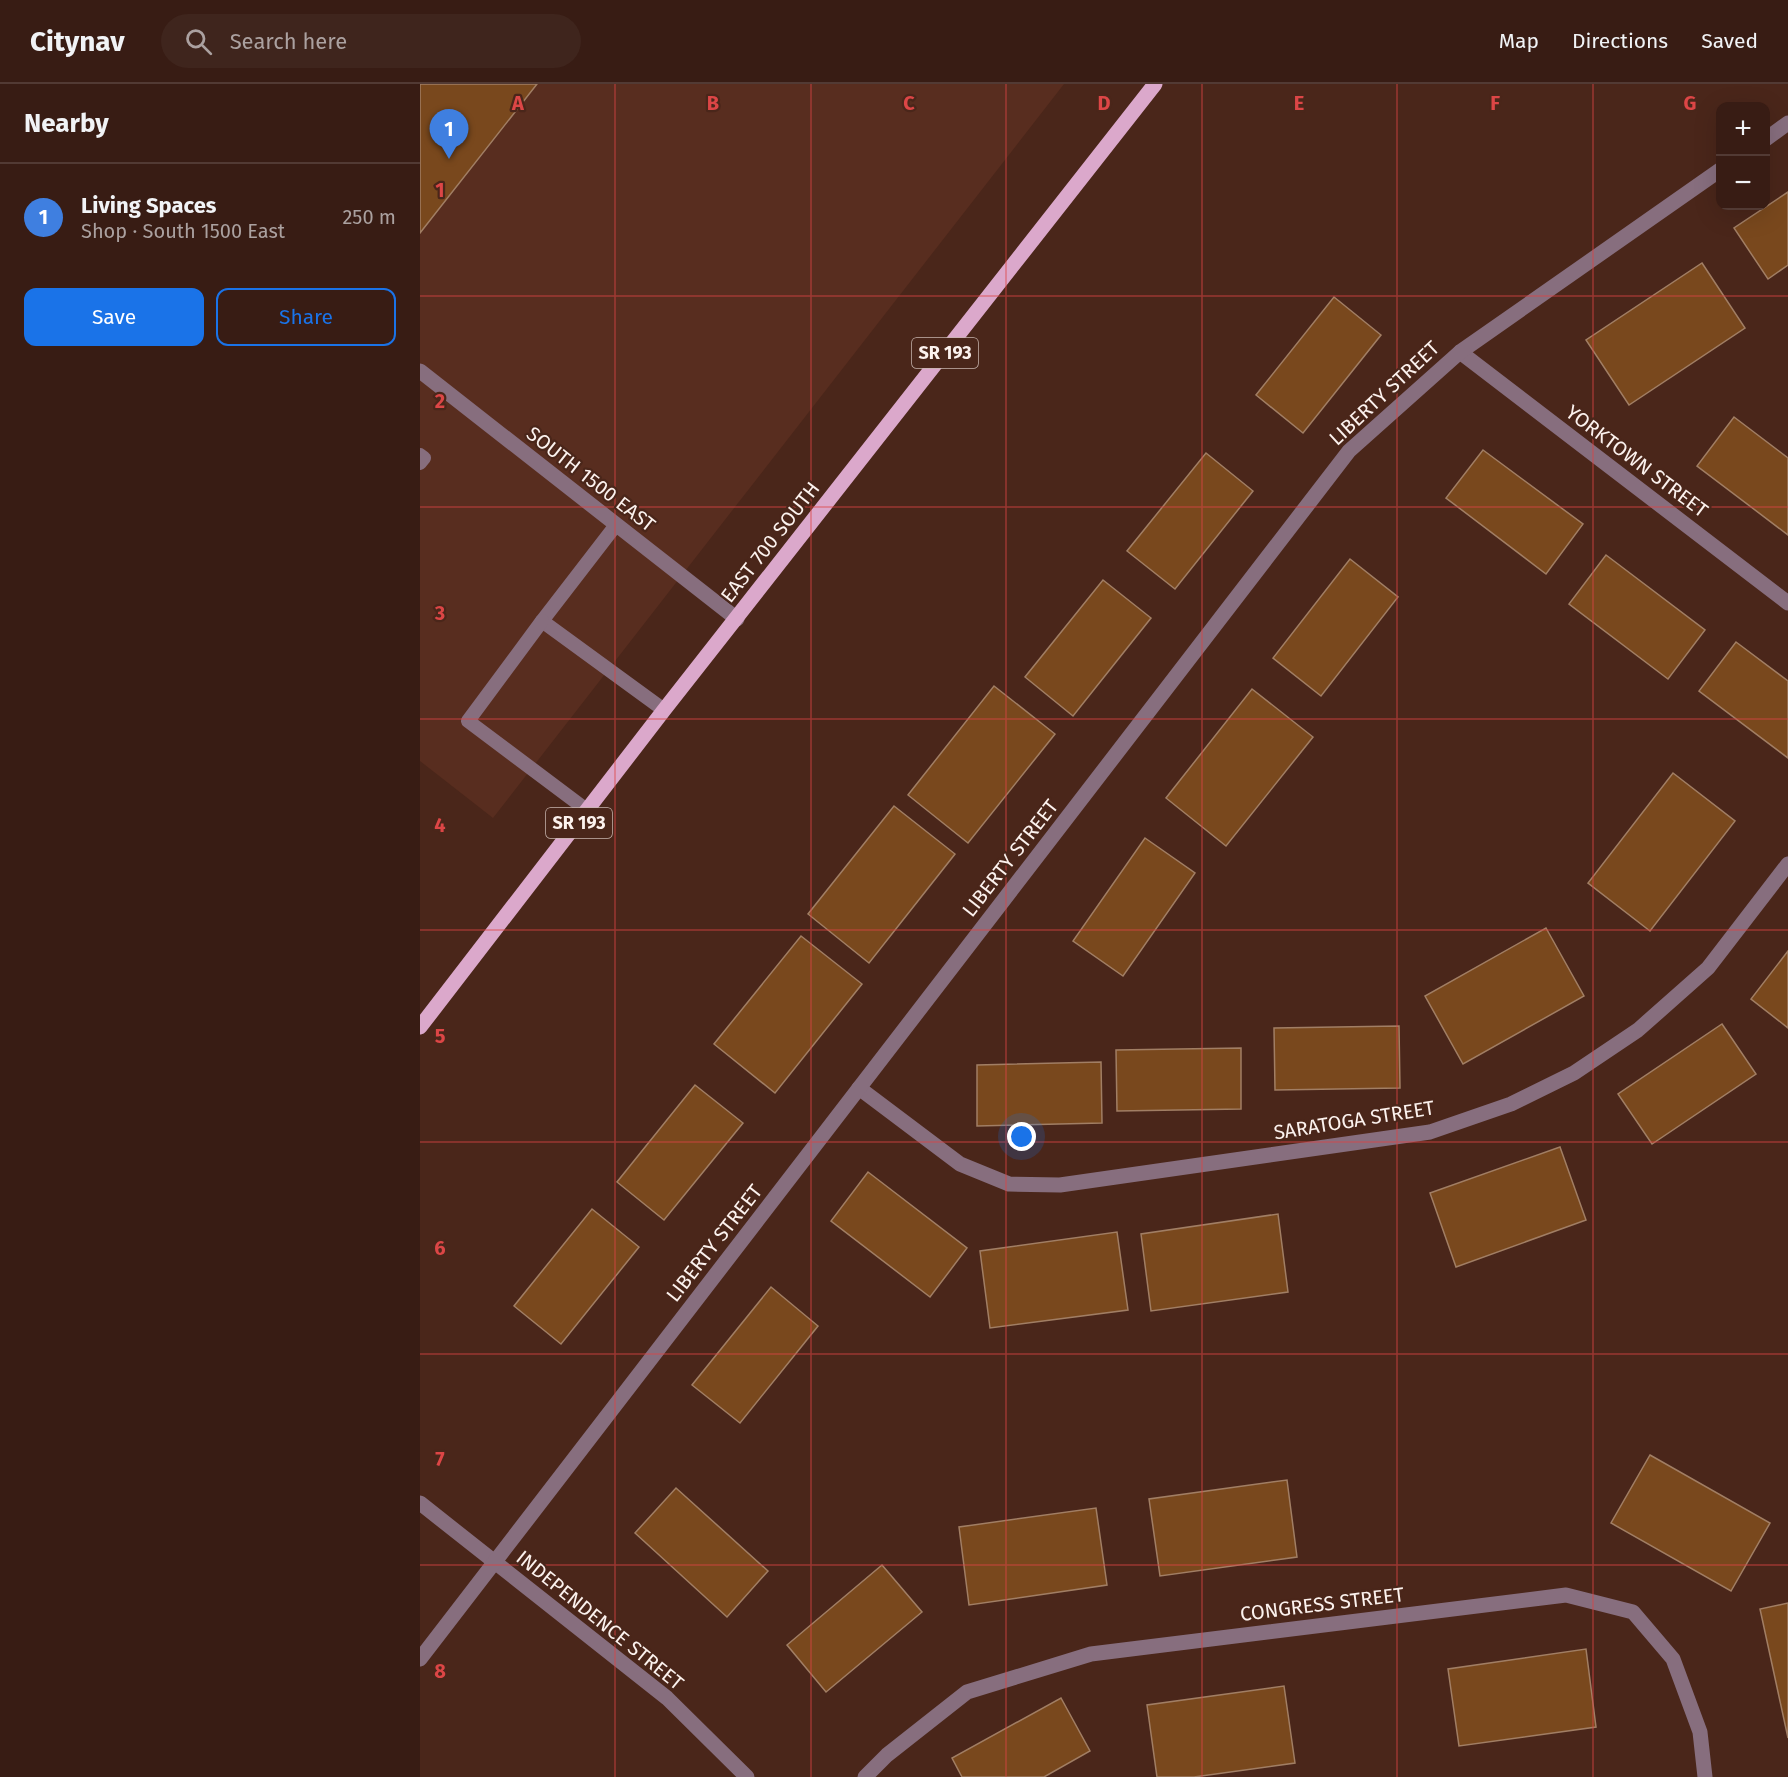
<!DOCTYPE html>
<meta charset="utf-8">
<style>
:root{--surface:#381c14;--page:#3f251d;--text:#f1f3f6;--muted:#aba1a0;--line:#523a34;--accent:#1a73e8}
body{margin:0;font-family:"Fira Sans",sans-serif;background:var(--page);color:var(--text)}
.controls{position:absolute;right:18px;top:18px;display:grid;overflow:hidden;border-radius:12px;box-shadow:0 6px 24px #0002}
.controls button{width:54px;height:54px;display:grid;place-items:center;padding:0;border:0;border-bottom:2px solid var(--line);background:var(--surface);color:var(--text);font:30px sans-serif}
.you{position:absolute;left:602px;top:1053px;width:21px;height:21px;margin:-15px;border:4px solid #fff;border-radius:50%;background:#1a73e8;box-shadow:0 0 0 9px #1a73e833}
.badge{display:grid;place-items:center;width:39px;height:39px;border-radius:50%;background:var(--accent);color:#fff;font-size:20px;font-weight:700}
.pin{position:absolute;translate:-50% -50px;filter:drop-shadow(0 2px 3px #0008)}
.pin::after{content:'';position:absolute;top:32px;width:21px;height:18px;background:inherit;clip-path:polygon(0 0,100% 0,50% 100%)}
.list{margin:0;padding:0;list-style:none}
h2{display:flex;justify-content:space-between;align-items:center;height:78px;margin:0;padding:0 24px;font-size:26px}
h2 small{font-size:20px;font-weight:400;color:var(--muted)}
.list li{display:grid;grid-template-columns:39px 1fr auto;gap:18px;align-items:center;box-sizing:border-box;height:108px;padding:0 24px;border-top:2px solid var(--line)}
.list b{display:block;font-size:22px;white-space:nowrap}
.list p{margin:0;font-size:20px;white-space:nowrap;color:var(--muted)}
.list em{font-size:20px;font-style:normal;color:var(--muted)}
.actions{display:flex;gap:12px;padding:18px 24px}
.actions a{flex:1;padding:14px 0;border:2px solid var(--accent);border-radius:12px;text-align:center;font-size:21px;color:var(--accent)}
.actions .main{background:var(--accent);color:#fff}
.icon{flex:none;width:33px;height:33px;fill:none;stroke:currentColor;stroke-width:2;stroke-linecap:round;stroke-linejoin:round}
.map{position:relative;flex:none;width:1368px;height:1693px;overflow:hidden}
header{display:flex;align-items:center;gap:36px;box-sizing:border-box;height:84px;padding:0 30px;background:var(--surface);border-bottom:2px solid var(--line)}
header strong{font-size:28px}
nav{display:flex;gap:33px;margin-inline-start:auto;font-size:21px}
.search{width:420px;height:54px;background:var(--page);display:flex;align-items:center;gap:15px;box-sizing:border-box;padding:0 21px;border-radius:33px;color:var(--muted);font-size:22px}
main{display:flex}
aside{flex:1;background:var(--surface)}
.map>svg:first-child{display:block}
.built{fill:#582d1f}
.building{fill:#79481d;stroke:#a17e64;stroke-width:1.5}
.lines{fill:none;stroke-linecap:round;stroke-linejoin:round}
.service{stroke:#876e7e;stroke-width:14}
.minor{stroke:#876e7e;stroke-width:15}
.tertiary{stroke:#876e7e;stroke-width:15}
.primary{stroke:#dba8cb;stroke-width:15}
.grid{fill:none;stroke:#dc4646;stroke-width:1.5;stroke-opacity:0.55}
.labels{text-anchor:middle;stroke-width:4.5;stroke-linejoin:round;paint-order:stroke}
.shield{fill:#4a261a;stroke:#c7b5ae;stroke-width:1.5}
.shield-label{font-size:18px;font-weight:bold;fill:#fcf2ee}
.street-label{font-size:20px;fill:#fcf2ee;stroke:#4a261a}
.grid-label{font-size:20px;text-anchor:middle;font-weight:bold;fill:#dc4646;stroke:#4a261a;stroke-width:4.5;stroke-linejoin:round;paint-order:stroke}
</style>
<header>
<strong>Citynav</strong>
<div class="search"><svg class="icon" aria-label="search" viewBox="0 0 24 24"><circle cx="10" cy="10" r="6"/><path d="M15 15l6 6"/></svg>Search here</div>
<nav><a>Map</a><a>Directions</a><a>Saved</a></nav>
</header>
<main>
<aside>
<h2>Nearby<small></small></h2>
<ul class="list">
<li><span class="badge" style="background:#3f7fe0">1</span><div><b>Living Spaces</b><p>Shop · South 1500 East</p></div><em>250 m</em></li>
</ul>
<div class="actions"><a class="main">Save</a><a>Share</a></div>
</aside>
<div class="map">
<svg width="1368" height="1693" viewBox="0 0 1368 1693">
<rect width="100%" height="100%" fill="#4a261a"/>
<!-- built -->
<polygon class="built" points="0,0 644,0 73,734 0,677"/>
<!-- building -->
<g class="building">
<polygon points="0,0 117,0 0,149"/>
<polygon points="1368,108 1368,181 1348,195 1314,144"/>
<polygon points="1282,179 1325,244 1209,321 1166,256"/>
<polygon points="914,213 961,251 883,349 836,311"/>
<polygon points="1314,333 1368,374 1368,451 1277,382"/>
<polygon points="1063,366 1163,440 1126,490 1026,414"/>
<polygon points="786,369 833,407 755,505 707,467"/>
<polygon points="1186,471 1285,546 1248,595 1149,520"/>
<polygon points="930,475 978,513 901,612 853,574"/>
<polygon points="683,496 731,534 653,632 605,593"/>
<polygon points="1316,558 1368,597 1368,674 1279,607"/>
<polygon points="574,602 635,650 548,759 488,711"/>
<polygon points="832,605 893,653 806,762 746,714"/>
<polygon points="1253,689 1315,737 1230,847 1168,799"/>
<polygon points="474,722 535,770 449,879 388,830"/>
<polygon points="725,754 775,789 703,892 653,857"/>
<polygon points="1126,844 1164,912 1043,980 1005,912"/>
<polygon points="381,852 442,900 355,1009 294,960"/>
<polygon points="1368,867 1368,944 1331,915"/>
<polygon points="1302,940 1336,990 1232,1060 1198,1010"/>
<polygon points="979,942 980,1004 855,1006 854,944"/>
<polygon points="821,964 821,1025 697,1027 696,966"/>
<polygon points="681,978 682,1039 557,1042 557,981"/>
<polygon points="275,1001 323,1039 244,1136 197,1098"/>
<polygon points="1140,1063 1166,1136 1036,1183 1010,1109"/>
<polygon points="448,1088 547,1164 510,1213 411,1137"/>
<polygon points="172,1125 219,1163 141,1260 94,1222"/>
<polygon points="858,1130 868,1208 731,1227 721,1150"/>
<polygon points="697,1148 708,1226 570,1244 560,1167"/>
<polygon points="351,1203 398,1242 320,1339 272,1301"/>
<polygon points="1230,1371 1350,1439 1311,1507 1191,1439"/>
<polygon points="867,1396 877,1473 740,1492 729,1415"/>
<polygon points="256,1404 348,1487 307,1533 215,1449"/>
<polygon points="676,1424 687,1501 549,1521 539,1443"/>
<polygon points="462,1481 502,1528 406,1608 367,1561"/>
<polygon points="1368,1519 1368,1654 1340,1525"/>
<polygon points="1166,1565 1176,1643 1039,1662 1028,1585"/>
<polygon points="864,1602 875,1679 774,1693 737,1693 727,1621"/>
<polygon points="641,1614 670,1667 624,1693 542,1693 532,1674"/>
</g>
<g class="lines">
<!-- service -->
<g class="service">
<polyline points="0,371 4,374 0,379"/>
<polyline points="196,441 122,537 244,626"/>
<polyline points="122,537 48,637 168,727"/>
</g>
<!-- minor -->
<g class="minor">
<polyline points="1346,55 1368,39"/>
<polyline points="1040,268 1368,519"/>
<polyline points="439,1004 540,1080 589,1100 640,1101 1010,1048 1091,1020 1154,989 1218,946 1288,884 1368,780"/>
<polyline points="0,1419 247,1614 327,1693"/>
<polyline points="0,1575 929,367 1040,268 1300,86"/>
<polyline points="445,1693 467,1671 547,1608 671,1570 1146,1511 1213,1528 1253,1575 1280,1648 1285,1693"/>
</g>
<!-- tertiary -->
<polyline class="tertiary" points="0,287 317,535"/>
<!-- primary -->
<polyline class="primary" points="0,943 244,626 735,0"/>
</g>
<!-- grid -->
<path class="grid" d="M195,0V1693M391,0V1693M586,0V1693M782,0V1693M977,0V1693M1173,0V1693M0,212H1368M0,423H1368M0,635H1368M0,846H1368M0,1058H1368M0,1270H1368M0,1481H1368"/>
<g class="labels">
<!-- shield labels -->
<g class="shield">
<rect x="492" y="254" width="66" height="30" rx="4.5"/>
<rect x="126" y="724" width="66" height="30" rx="4.5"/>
</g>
<g class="shield-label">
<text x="525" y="275">SR 193</text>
<text x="159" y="745">SR 193</text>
</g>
<!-- street labels -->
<g class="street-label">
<text transform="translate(964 309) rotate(-43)" y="7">LIBERTY STREET</text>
<text transform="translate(1217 377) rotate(37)" y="7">YORKTOWN STREET</text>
<text transform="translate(171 395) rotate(38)" y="7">SOUTH 1500 EAST</text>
<text transform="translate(350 458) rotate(-52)" y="7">EAST 700 SOUTH</text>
<text transform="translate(590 774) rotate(-52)" y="7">LIBERTY STREET</text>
<text transform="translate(934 1036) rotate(-9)" y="7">SARATOGA STREET</text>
<text transform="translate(294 1159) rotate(-52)" y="7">LIBERTY STREET</text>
<text transform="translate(902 1520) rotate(-7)" y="7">CONGRESS STREET</text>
<text transform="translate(180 1536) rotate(39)" y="7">INDEPENDENCE STREET</text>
</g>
</g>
<g class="grid-label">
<text x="98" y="26">A</text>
<text x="293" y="26">B</text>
<text x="489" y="26">C</text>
<text x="684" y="26">D</text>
<text x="879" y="26">E</text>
<text x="1075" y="26">F</text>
<text x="1270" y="26">G</text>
<text x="20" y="113">1</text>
<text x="20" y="324">2</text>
<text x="20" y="536">3</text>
<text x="20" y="748">4</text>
<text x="20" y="959">5</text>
<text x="20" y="1171">6</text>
<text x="20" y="1382">7</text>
<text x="20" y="1594">8</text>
</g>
</svg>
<div class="controls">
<button>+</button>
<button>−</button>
</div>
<div class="you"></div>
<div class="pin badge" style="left:29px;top:75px;background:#3f7fe0">1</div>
</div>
</main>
